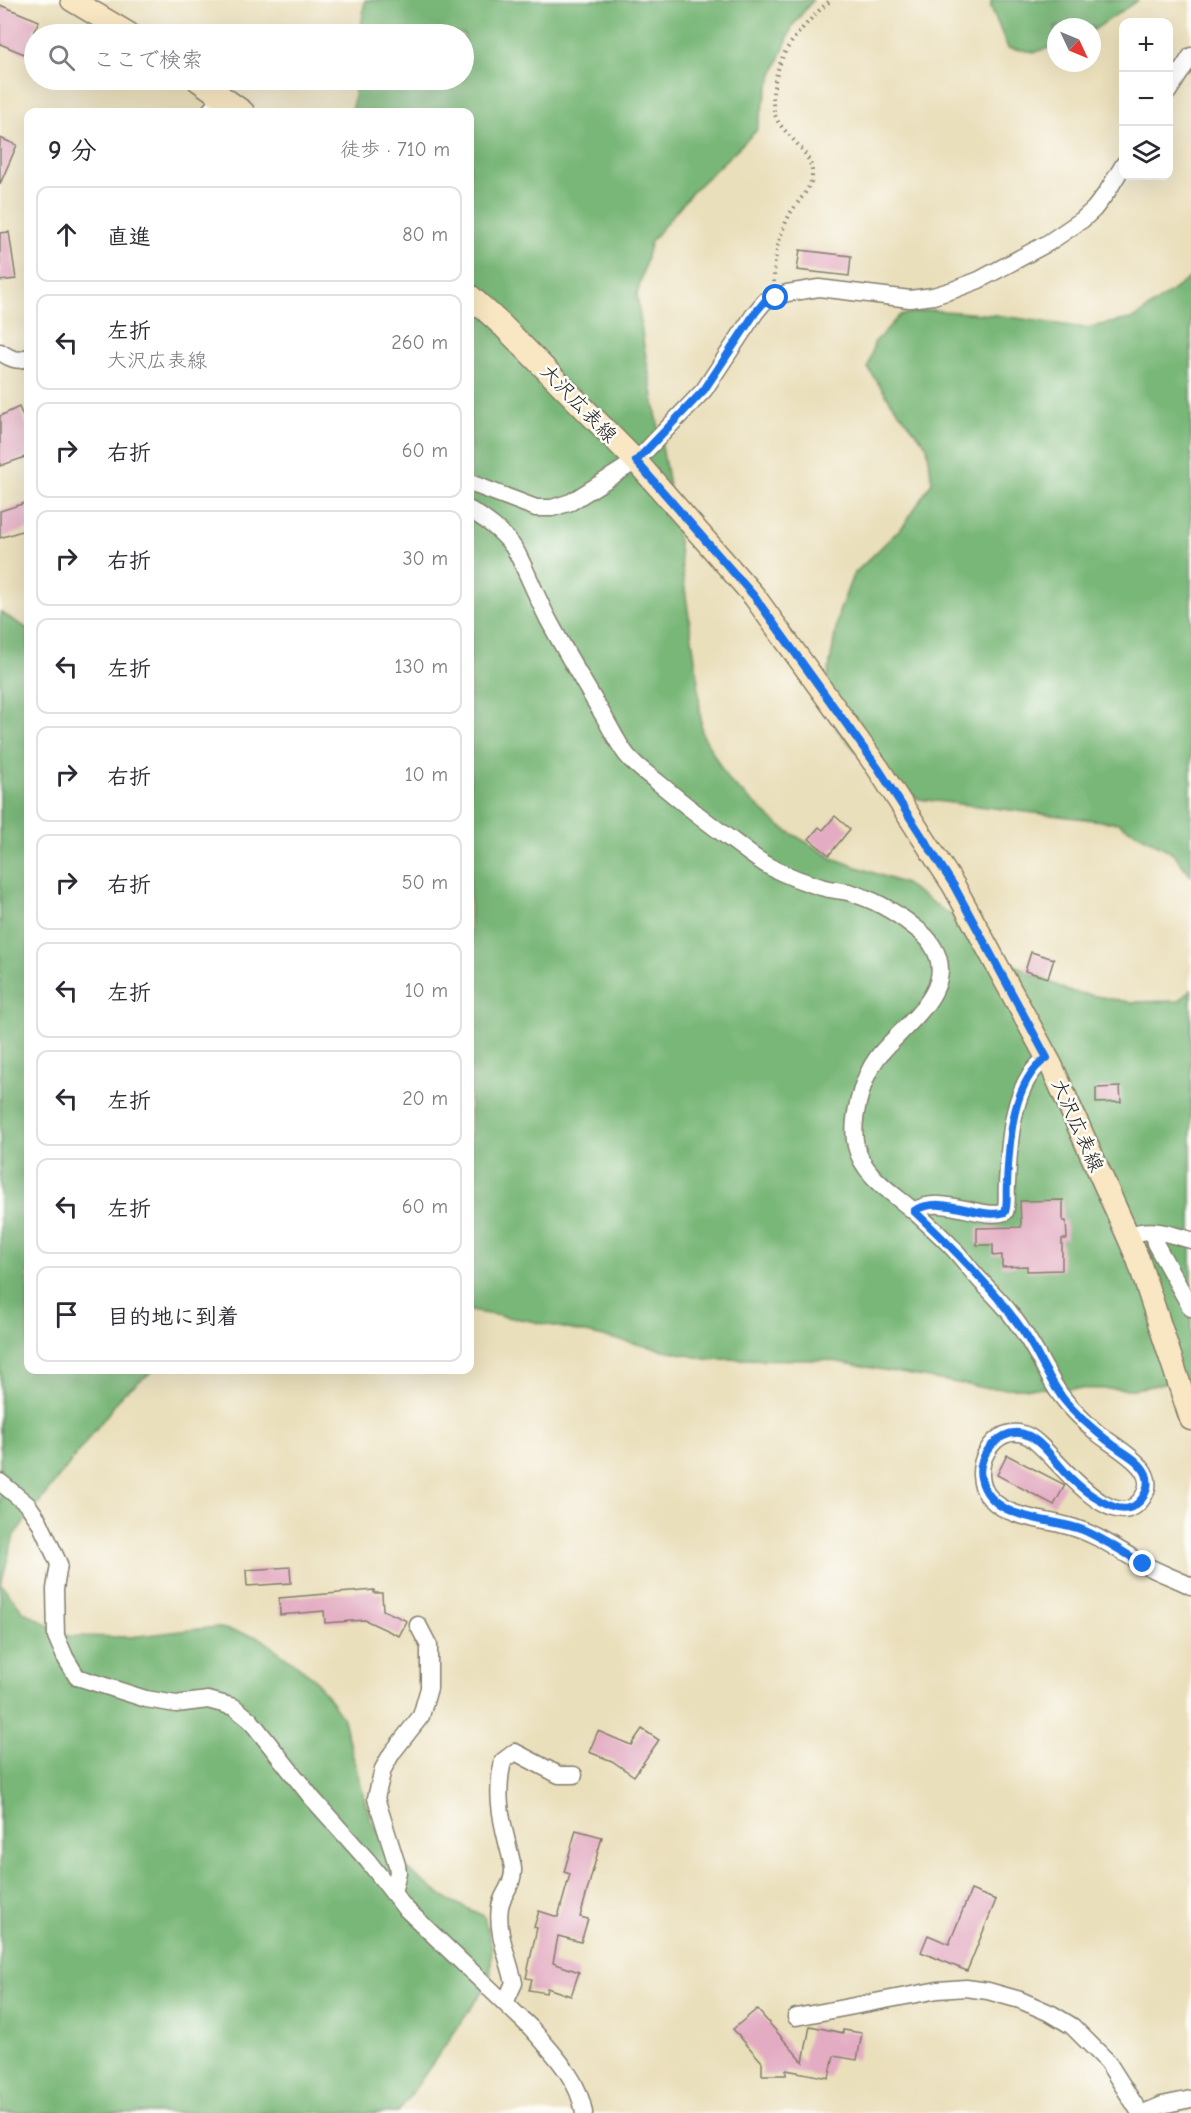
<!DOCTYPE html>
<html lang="ja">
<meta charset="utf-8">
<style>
:root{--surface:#fff;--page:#f2f2f3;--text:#2b2b33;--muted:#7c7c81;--line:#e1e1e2}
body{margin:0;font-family:"Comic Neue","Klee One",sans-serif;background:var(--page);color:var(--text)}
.controls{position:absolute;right:18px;top:18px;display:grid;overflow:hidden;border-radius:12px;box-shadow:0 6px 24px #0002}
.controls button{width:54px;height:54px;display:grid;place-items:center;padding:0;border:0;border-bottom:2px solid var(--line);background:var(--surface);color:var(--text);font:30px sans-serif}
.compass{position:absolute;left:1047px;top:18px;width:54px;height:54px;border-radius:50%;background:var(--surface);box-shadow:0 6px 24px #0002;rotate:134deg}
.stop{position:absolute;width:18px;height:18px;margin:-14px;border:4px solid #1a73e8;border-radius:50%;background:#fff}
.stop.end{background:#1a73e8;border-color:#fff;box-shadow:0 2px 6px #0008}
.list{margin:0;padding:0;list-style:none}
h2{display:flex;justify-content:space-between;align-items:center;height:78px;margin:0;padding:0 24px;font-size:26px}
h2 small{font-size:20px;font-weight:400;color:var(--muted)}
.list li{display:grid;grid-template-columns:39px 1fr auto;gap:18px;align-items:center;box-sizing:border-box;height:96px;margin:0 12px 12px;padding:0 12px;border:2px solid var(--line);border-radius:12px}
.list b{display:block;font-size:22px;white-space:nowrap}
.list p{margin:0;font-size:20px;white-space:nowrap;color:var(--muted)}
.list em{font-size:20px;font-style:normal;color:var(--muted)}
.icon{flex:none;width:33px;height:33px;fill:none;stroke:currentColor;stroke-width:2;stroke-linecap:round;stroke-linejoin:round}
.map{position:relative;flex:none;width:1191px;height:2113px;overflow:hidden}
.search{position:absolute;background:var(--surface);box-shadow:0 6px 24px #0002;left:24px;top:24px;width:450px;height:66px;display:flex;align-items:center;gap:15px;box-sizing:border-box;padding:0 21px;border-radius:33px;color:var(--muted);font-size:22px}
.panel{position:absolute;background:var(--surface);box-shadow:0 6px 24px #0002;left:24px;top:108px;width:450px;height:1266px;border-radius:12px}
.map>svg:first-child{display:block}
.forest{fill:#79b778;stroke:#4a6a4a;stroke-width:1.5}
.building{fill:#e3acc2}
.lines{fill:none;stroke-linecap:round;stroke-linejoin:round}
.minor-casing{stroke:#837e6c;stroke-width:19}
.secondary-casing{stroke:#837e6c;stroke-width:25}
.path{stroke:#837e6c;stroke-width:4;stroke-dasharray:1.5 4.5;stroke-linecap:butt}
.minor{stroke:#fff;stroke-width:16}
.secondary{stroke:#f9e7c3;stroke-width:22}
.route{stroke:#1a73e8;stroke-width:8}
.labels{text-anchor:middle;stroke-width:5;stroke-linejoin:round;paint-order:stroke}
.street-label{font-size:20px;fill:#1c1c1c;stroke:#fdfcf7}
</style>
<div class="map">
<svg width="1191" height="2113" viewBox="0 0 1191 2113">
<rect width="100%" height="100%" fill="#fdfcf7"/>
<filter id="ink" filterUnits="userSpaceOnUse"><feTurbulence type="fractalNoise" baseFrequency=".0167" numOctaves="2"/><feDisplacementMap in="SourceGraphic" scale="12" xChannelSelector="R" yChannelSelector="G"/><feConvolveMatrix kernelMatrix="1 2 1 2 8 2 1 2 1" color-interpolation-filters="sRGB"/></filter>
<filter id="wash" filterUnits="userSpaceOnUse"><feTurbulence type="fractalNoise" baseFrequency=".008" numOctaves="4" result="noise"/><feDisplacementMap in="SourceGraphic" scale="24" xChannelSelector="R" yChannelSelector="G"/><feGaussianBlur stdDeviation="1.35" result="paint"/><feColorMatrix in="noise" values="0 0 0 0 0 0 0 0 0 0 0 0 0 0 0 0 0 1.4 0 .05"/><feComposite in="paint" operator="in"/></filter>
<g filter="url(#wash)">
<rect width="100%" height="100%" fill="#eadfbb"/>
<!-- forest -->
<g class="forest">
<polygon points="365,0 813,0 793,25 769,85 756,131 693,191 651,241 637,295 644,346 675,519 697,673 702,733 728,780 781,827 832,858 905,884 958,920 1003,959 1068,991 1129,1002 1179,1001 1191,989 1191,1379 1134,1389 985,1388 827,1360 706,1359 526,1320 470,1311 470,112 352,112 356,80 464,80 464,34 360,34"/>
<polygon points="991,0 1138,0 1092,31 1092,27 1056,27 1056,46 1035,52 1008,48 991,7"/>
<polygon points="1191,277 1191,876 1173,853 1118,823 919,799 871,768 836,728 827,680 839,612 853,575 904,525 932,482 927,446 891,402 868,368 874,343 900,315 930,310 996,315 1085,328 1135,318"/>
<polygon points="0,612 28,629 28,1370 154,1370 123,1394 14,1535 1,1584 24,1612 68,1636 130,1637 216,1627 259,1637 314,1678 342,1716 370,1819 408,1870 447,1899 484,1916 492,1948 490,1981 398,2113 0,2113"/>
</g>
<g id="blocks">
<!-- building -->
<g class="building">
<polygon points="0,5 39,21 34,31 34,44 29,56 0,44"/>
<polygon points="0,138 17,145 0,184"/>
<polygon points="9,232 16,279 0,281 0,233"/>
<polygon points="800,250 851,256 849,276 797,270"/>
<polygon points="19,407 28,428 28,456 0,466 0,416"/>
<polygon points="28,502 28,529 0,538 0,511"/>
<polygon points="835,816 850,829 829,855 809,839 819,827 823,830"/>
<polygon points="1031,952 1054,959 1048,978 1025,971"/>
<polygon points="1120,1087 1121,1102 1096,1103 1096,1088"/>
<polygon points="1063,1200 1063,1221 1066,1221 1067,1239 1062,1239 1062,1270 1027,1271 1027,1266 1002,1267 1002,1255 993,1256 993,1245 977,1245 977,1228 1021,1227 1020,1201"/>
<polygon points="1007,1455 1065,1485 1054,1505 997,1475"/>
<polygon points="290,1567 291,1583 247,1586 246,1570"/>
<polygon points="374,1590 374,1593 382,1593 383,1610 407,1621 399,1636 365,1620 325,1623 324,1611 280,1615 279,1598"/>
<polygon points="642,1729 659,1740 634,1776 612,1761 589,1752 598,1731 631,1745"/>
<polygon points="576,1830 602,1837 580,1917 588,1919 581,1942 558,1936 553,1963 579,1972 571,1996 547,1988 546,1993 529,1990 532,1979 526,1978 537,1928 534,1927 539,1911 558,1917 570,1874 564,1872"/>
<polygon points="971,1890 996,1900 967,1971 921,1952 928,1935 949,1944"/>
<polygon points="757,2009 803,2062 810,2026 843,2033 843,2030 862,2033 857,2060 834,2056 829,2078 786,2070 786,2075 762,2075 762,2062 733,2029"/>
</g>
</g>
</g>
<g filter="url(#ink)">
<use href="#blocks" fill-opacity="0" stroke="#837e6c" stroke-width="1.5"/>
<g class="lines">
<defs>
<g id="minor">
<polyline points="1168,92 1191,56"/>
<polyline points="209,112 222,97"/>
<path d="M0,352C10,358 18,363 28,357"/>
<polyline points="470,483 536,508 552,508 571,502 636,461 704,390 755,313 765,301 787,293 819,288 910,299 933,296 953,290 979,280 1048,243 1082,220 1094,209 1107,192 1124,164"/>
<path d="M470,510C487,520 507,535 517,553C528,574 537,598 548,619C565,651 584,683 603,715C610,727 617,742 626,754C635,766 649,775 660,784C684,804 708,823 733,841C745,850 757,860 770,867C786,875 804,882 821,887C830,890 839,890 848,892C873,899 893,910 913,926C920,931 928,937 932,945C962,990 899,1028 877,1058C862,1078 850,1122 856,1146C863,1176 893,1193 916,1213C927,1223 938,1233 949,1244C960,1255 969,1268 979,1279C989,1290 1001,1301 1010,1313C1023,1330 1034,1348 1044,1367C1050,1377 1055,1389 1063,1398C1072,1410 1084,1421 1095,1431C1113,1447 1162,1468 1143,1497C1113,1544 1051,1447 1028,1436C994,1419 965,1473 991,1499C1009,1518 1043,1519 1068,1526C1095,1533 1117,1549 1141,1563C1157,1572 1175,1578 1191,1586"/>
<path d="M914,1211C942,1193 982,1221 1005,1212C1008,1203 1006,1193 1007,1184C1009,1145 1011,1081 1047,1058"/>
<polyline points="1153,1232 1155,1243 1191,1308"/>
<path d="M1128,1236C1150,1226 1169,1234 1191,1240"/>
<path d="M0,1482L28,1505L39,1521L59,1564L55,1589L56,1636L65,1657L77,1677L146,1699L176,1704L208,1700L234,1707L250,1720L312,1798L368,1861L404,1907L531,2028C553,2053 579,2079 584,2113"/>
<polyline points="393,1893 398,1872 397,1865 376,1798 383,1769 392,1753 421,1716 429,1688 429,1646 418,1625"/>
<path d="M505,2003L514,1983C509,1959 496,1933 500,1907C502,1893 514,1885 513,1869C512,1860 509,1851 507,1842C500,1815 496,1789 503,1761L515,1752L559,1775H574"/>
<polyline points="796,2017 938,1990 966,1988 988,1991 1020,2000 1052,2014 1072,2026 1107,2061 1140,2113"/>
<polyline points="1143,2113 1162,2105 1191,2099"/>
</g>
<g id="secondary">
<polyline points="72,0 129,34"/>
<polyline points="198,80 243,112"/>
<polyline points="470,296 503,326 636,461 754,596 878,768 954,886 1051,1065 1128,1236 1138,1259 1191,1419"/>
</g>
</defs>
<!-- minor casing -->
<use href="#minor" class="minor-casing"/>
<!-- secondary casing -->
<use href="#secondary" class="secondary-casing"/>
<!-- path -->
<path class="path" d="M774,282C774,258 779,233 791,212C798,201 811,189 812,176C814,155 790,139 779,123C767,105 775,75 783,56C791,39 816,12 831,0"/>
<!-- minor -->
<use href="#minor" class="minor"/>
<!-- secondary -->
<use href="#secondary" class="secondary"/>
</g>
</g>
<g class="lines" filter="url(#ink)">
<!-- route -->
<path class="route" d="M776,298L765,301L755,313L704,390L636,461L754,596L878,768L954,886L1047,1058C1011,1081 1009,1145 1007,1184C1006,1193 1008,1203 1005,1212C982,1221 942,1193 914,1211C952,1247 990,1285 1021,1328C1036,1349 1045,1373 1060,1394C1065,1403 1074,1410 1081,1418C1091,1427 1101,1436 1112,1444C1123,1453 1140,1460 1146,1474C1150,1484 1146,1495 1139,1502C1131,1510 1123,1510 1114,1507C1095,1500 1080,1488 1066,1473C1046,1451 1024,1413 992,1445C984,1453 978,1467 981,1478C991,1522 1050,1517 1083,1530C1104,1539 1123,1552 1143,1564"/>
</g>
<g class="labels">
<!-- street labels -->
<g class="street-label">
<text transform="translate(579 403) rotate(46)" y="7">大沢広表線</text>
<text transform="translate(1078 1125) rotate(66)" y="7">大沢広表線</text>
</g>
</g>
</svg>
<div class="controls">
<button>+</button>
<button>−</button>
<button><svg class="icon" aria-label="layers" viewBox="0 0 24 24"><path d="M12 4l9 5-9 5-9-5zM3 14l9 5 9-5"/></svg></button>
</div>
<svg class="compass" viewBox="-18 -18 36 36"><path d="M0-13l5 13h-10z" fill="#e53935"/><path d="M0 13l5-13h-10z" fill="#7c7c81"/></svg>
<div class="stop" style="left:776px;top:298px"></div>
<div class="stop end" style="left:1143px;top:1564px"></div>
<div class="search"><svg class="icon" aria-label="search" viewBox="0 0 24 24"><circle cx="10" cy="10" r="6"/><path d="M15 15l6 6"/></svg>ここで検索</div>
<section class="panel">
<h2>9 分<small>徒歩 · 710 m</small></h2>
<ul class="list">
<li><svg class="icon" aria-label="ahead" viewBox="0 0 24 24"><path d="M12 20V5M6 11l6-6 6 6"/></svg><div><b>直進</b></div><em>80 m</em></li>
<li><svg class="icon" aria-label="left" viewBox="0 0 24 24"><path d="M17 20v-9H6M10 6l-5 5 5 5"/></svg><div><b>左折</b><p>大沢広表線</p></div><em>260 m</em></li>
<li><svg class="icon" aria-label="right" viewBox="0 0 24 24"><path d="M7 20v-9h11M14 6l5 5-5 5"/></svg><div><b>右折</b></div><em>60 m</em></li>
<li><svg class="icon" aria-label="right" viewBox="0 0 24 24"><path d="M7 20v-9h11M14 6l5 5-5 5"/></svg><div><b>右折</b></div><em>30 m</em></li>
<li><svg class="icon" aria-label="left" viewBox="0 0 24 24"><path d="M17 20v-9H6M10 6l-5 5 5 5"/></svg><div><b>左折</b></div><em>130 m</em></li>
<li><svg class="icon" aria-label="right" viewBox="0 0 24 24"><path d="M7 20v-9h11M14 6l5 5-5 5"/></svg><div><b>右折</b></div><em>10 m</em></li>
<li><svg class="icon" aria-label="right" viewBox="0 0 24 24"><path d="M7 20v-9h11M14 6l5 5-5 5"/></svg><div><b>右折</b></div><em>50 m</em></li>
<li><svg class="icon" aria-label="left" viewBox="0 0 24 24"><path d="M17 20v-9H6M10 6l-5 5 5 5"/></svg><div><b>左折</b></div><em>10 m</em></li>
<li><svg class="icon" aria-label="left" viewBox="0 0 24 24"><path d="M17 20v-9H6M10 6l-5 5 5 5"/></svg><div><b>左折</b></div><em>20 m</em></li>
<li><svg class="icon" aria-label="left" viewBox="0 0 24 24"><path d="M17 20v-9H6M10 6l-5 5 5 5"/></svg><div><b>左折</b></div><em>60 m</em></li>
<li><svg class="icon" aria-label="arrive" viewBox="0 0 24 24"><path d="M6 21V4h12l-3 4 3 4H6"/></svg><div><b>目的地に到着</b></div></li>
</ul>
</section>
</div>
